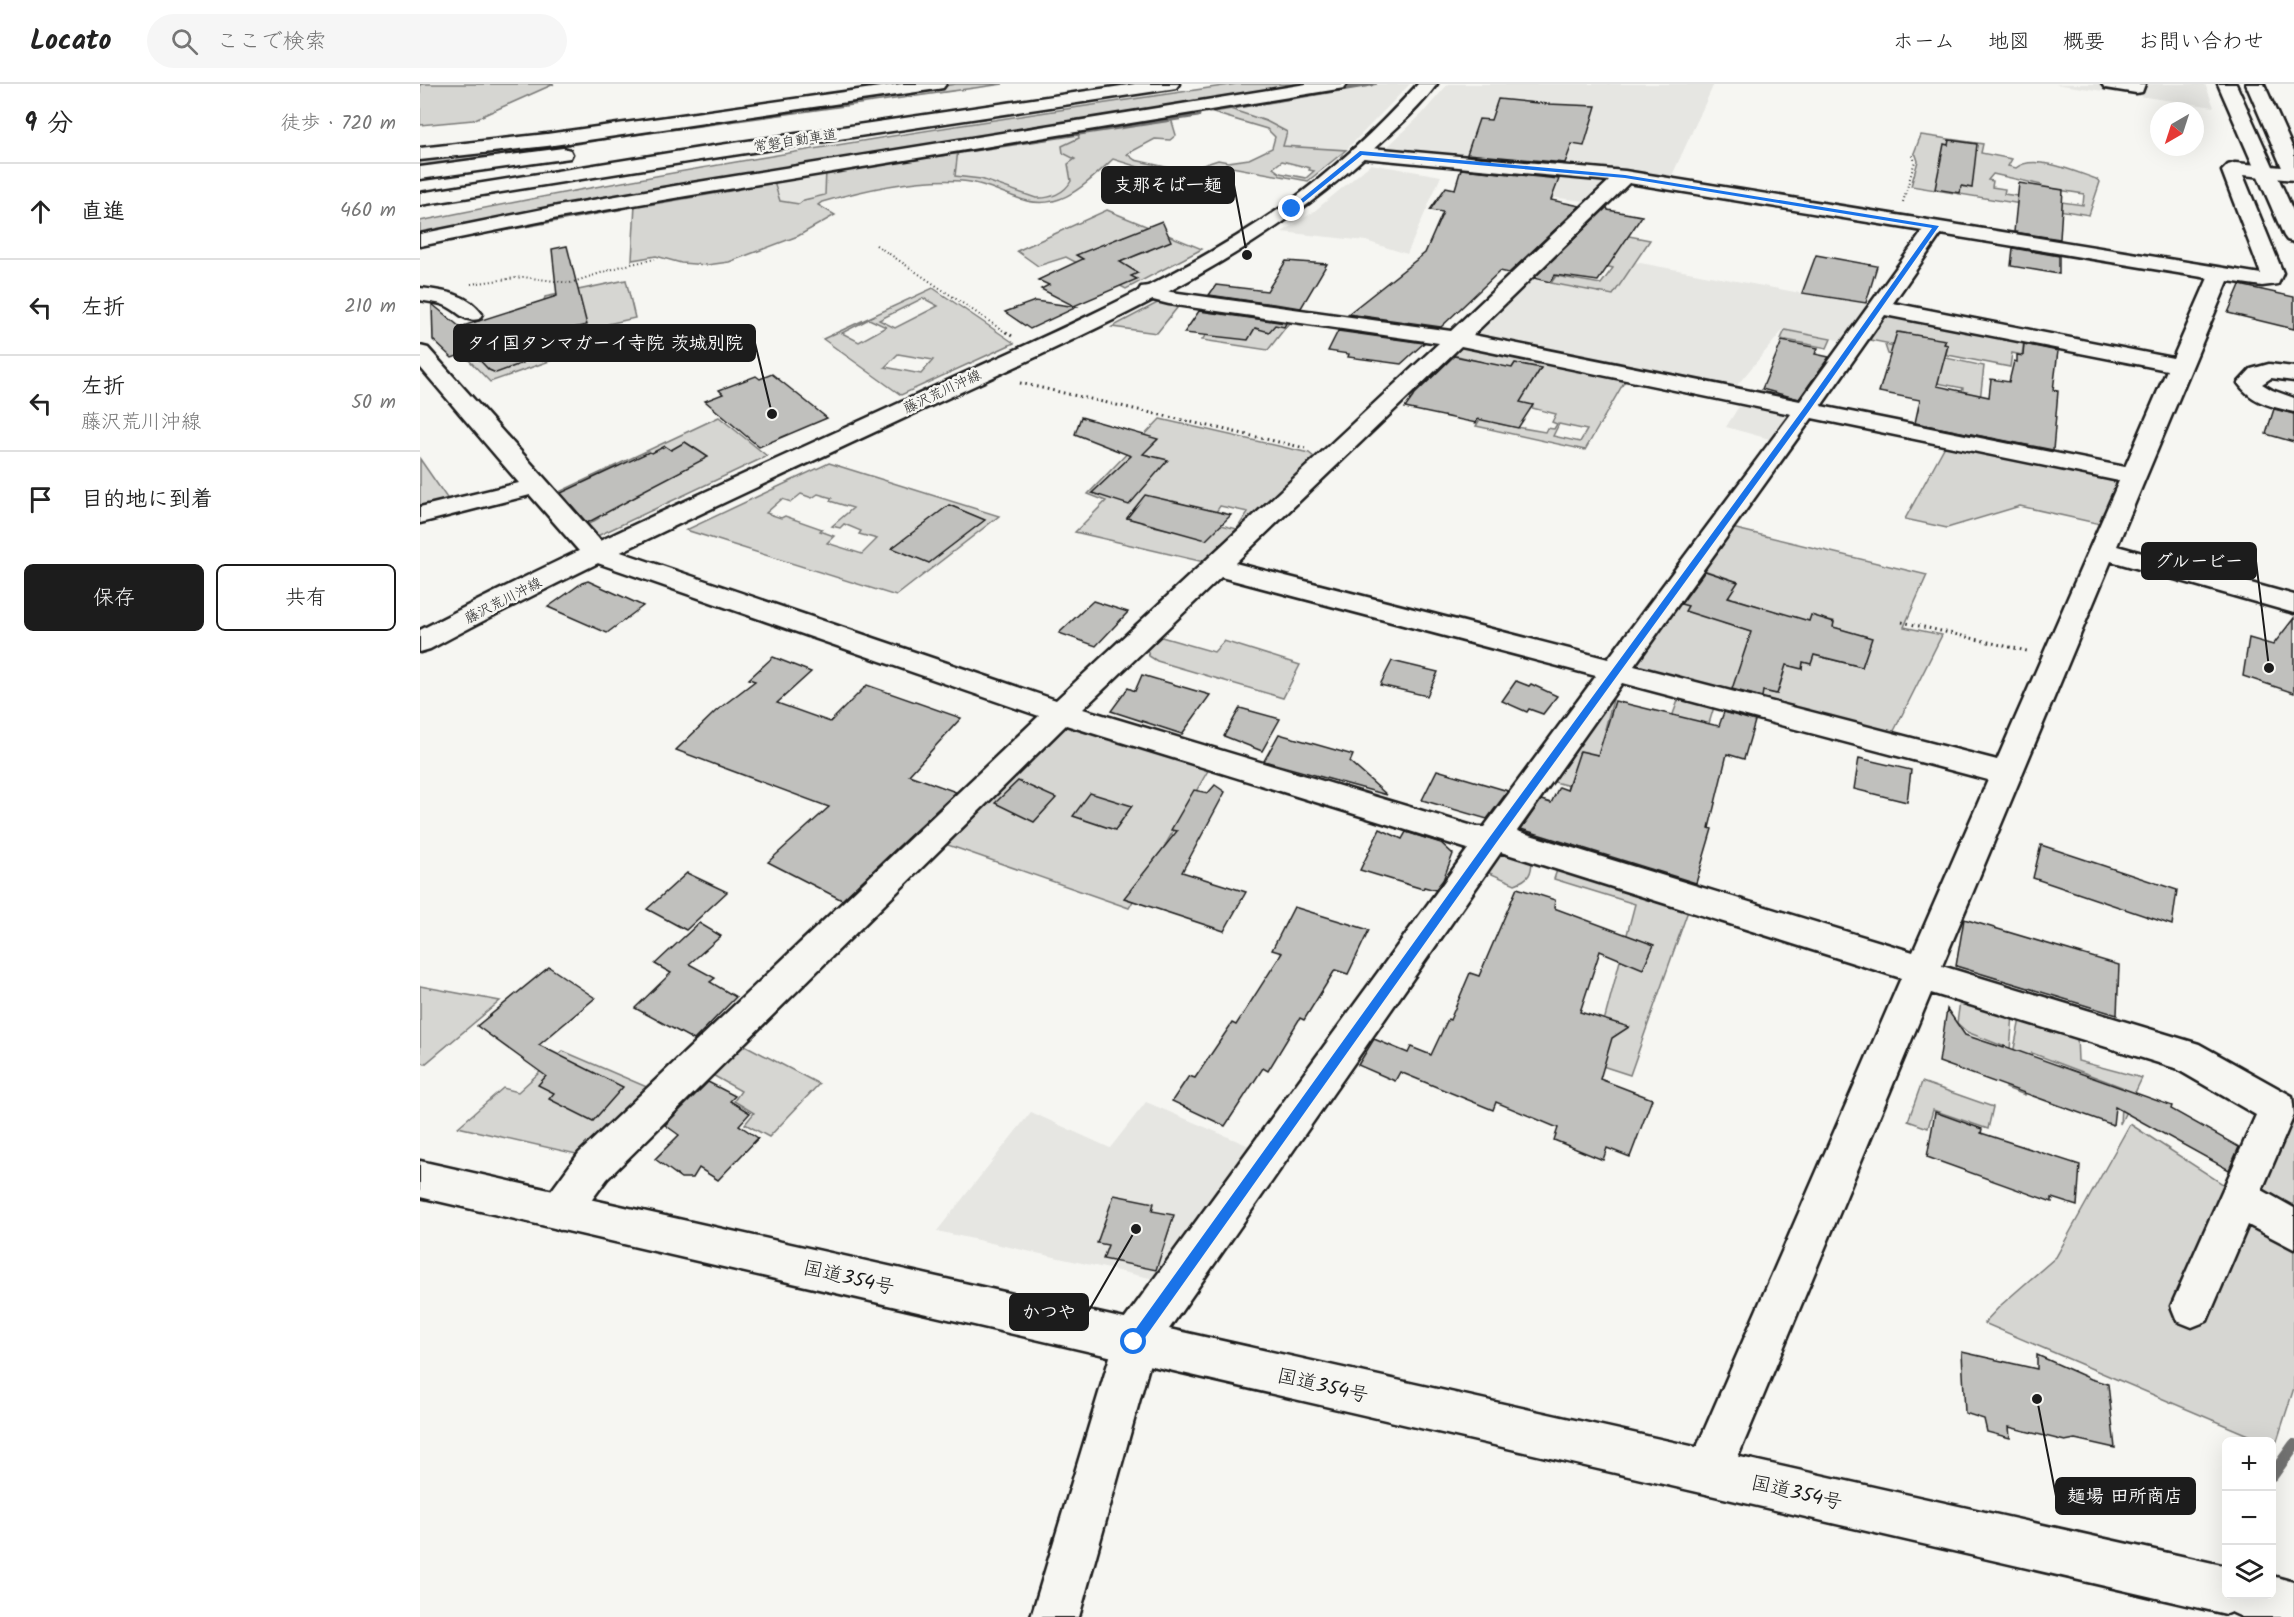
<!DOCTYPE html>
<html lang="ja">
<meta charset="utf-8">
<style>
:root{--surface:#fff;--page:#f6f6f6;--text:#222;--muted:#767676;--line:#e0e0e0;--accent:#1c1c1c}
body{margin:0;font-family:Kalam,"Klee One",sans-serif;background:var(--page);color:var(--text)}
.controls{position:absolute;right:18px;bottom:18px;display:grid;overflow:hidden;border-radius:9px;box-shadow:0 6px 24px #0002}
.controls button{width:54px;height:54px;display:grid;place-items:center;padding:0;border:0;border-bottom:2px solid var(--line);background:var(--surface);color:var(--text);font:30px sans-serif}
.compass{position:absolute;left:1730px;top:18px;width:54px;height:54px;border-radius:50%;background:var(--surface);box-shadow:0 6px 24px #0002;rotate:219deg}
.stop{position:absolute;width:18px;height:18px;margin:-14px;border:4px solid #1a73e8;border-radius:50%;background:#fff}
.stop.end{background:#1a73e8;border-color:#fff;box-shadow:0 2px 6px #0008}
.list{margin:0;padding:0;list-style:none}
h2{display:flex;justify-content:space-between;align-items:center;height:78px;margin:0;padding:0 24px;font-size:26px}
h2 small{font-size:20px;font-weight:400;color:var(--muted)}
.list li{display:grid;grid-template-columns:39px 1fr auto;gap:18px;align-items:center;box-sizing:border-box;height:96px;padding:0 24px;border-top:2px solid var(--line)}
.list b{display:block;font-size:22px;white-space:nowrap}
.list p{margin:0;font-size:20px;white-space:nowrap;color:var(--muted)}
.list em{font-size:20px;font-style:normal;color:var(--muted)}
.actions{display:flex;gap:12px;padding:18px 24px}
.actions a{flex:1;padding:14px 0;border:2px solid var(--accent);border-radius:9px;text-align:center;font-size:21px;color:var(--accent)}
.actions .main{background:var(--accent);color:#fff}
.icon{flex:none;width:33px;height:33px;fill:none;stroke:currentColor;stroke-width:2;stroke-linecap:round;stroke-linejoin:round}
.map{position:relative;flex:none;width:1874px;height:1533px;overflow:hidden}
header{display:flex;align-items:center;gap:36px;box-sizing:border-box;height:84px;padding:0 30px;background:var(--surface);border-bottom:2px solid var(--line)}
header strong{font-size:28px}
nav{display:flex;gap:33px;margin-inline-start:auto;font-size:21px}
.search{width:420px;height:54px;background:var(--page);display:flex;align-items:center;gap:15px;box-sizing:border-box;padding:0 21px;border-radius:33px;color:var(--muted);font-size:22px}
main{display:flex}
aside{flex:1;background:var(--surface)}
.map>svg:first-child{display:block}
.built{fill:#e6e6e2}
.green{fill:#d6d6d2;stroke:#797977;stroke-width:1.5;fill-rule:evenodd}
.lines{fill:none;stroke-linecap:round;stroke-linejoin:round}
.stream-far1{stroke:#727271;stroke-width:5}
.stream{stroke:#727271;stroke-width:12}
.building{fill:#c0c0bd;stroke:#1c1c1c;stroke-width:1.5}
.minor-casing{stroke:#1c1c1c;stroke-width:5}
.major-casing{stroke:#1c1c1c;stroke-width:5}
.highway-casing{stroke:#1c1c1c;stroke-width:5}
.path-far1{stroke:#1c1c1c;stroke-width:2;stroke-dasharray:1 3;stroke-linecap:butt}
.path{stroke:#1c1c1c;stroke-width:3;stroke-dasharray:1.5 4;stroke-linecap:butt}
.minor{fill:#f6f6f2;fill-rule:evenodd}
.major{fill:#f6f6f2;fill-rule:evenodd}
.highway{fill:#f6f6f2;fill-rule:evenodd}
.route{fill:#1a73e8}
.labels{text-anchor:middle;stroke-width:5;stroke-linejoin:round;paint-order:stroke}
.far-street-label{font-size:14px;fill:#1c1c1c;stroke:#f6f6f2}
.near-street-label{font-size:20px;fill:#1c1c1c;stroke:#f6f6f2}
.leader{fill:none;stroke:#1c1c1c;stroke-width:2}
.callout-dot{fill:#1c1c1c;stroke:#f6f6f2;stroke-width:2}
.callout{fill:#1c1c1c;stroke:#1c1c1c;stroke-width:2}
.callout-label{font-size:18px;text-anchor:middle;font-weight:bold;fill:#fff}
</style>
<header>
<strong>Locato</strong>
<div class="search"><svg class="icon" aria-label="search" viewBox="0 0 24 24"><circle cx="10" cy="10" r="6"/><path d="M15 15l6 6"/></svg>ここで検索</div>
<nav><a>ホーム</a><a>地図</a><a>概要</a><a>お問い合わせ</a></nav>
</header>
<main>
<aside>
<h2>9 分<small>徒歩 · 720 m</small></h2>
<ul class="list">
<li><svg class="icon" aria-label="ahead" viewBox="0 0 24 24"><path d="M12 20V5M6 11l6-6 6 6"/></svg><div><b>直進</b></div><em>460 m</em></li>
<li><svg class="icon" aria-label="left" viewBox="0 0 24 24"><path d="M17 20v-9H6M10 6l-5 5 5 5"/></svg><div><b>左折</b></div><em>210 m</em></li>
<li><svg class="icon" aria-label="left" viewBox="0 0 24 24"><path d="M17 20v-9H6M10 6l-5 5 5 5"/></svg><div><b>左折</b><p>藤沢荒川沖線</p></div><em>50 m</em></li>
<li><svg class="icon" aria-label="arrive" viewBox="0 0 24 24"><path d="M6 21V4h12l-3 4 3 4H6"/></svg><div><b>目的地に到着</b></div></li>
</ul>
<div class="actions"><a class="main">保存</a><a>共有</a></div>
</aside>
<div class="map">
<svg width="1874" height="1533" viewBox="0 0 1874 1533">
<rect width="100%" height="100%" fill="#f6f6f2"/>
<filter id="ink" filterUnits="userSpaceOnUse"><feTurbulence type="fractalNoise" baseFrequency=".0167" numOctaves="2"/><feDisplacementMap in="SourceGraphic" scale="12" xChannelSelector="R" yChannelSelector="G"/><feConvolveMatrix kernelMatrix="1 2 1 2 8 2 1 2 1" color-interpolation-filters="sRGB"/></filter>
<g filter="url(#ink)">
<!-- built -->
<g class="built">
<polygon points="957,0 990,0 926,66 863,62 867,49 809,25"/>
<polygon points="1028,0 1294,0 1250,96 1109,80 1113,59 1064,55 1055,76 963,67 1002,30"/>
<polygon points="1635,0 1785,0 1794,23"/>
<polygon points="657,46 659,54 647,72 656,75 648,80 651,97 646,106 624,115 535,92 538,66"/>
<polygon points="951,80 1021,92 987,170 946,157 862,148 892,129"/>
<polygon points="1084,84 1193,96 1174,118 1073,107"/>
<polygon points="406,86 405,111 384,116 380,120 360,117 353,95"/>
<polygon points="1215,178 1380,209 1452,221 1428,258 1364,245 1313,306 1056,253 1053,250 1110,195 1193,211"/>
<polygon points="1323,316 1374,330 1353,356 1306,343"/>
<polygon points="726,1018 834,1064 739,1196 517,1147 611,1028 690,1064"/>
</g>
<!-- green -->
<g class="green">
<polygon points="0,0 134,0 53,36 0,41"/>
<polygon points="536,0 583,0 215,51 0,84 0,73 331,30"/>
<path d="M817,0H903L0,152V137C270,82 543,39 817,0Z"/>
<path d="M936,0H957L810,25L846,37L867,48L863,62L926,66L888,97L801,81L783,89L731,87L693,75C664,102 637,131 595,113C578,107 560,98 542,97C496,94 446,105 402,118L398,121L415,131L378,152L309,178L287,181L261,179L236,172L212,176L215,120L353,95L360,117L379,120L384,116L405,111L406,86L538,66L535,92L561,95L616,114C630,115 645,109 651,97L648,80L655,75L643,69L642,62L659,54L657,46L750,31L756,51L750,56L735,55L707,70L715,76L750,84H774L798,76L808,78L829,75L852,64L855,53L847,45L790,28L785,24ZM862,77L890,84L889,86L894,87L886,94L860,89L853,84Z"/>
<path d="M1501,51L1563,60L1561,69L1592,75L1588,82L1596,84C1613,69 1656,88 1676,95L1680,98L1669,131L1491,102L1498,77L1496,71L1494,69ZM1573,90L1622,101L1620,108L1632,105L1664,110L1663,121L1584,110L1585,105L1572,103L1573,97L1568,96Z"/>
<path d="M687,126L782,165L706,205L646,173L618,182L597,167ZM704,152L729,166L728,167L707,175L683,161Z"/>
<polygon points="1193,149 1230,156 1193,211 1131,199 1136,192 1181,200 1193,184 1171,178"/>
<polygon points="206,196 215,234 188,240 182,246 126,262 135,275 70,298 46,273 114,248 125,213"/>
<path d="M513,204L594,259L481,311L403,255ZM503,214L518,222L475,244L459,236ZM449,235L466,243L439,258L422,249ZM478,270L513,276L501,290L465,283Z"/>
<polygon points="741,217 761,219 737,249 692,243"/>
<polygon points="804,226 872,235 848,266 782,256"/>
<path d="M1473,231L1604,256L1602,271L1592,269L1590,283L1450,256L1455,238L1466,232ZM1480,248L1525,258L1524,260L1528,262L1526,270L1474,260L1476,251Z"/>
<polygon points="1365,246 1411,255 1407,264 1361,255"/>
<path d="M1042,261L1207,293L1165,366L1056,342L1090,285L1034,271ZM1095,279L1121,284L1111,300L1085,294ZM1113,321L1112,324L1136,330L1132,338L1137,340L1134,345L1127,344L1125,348L1079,340L1080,337ZM1139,340L1167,346L1160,358L1133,352Z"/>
<polygon points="1465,261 1564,282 1559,325 1539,322 1543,304 1492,294 1475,274 1468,270"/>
<path d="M299,333L347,372L173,454L137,409ZM197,382L210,390L198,397L219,411L177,432L179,434L167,441L155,427L169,419L142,409Z"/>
<path d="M740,335L889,369L900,378L788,479L655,448L686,417L668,410ZM723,414L743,418L727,439L707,434ZM753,417L767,421L771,450L728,441L744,420L749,421ZM800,422L828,428L817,445L789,438Z"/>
<polygon points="1526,360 1693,392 1699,397 1680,440 1600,422 1527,444 1485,435"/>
<polygon points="0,375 29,417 0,424"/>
<path d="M409,379L579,432L476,512L266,446ZM381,410L392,414L398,410L412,414L410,417L433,424L412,442L420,444L424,440L441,447L439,450L457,455L442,470L407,459L414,452L400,447L402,445L365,432L361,434L346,429L362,415L371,418ZM529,421L564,436L509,479L473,464Z"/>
<path d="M1312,444L1507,491L1484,543L1522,551L1472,651L1207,587ZM1284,486L1318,498L1308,512L1313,515L1293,531L1260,519ZM1316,515L1360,529L1347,553L1303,539ZM1391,532L1414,537L1413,543L1451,554L1442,583L1394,571L1383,578L1382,584ZM1322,578L1364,589L1357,610L1315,599Z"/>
<polygon points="738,552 794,568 804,557 880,581 863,614 737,577 729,572 726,563"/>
<polygon points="1187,614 1193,616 1185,645 1242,660 1259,614 1294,623 1280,669 1246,728 1131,697"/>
<polygon points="654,641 790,683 709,824 522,759 645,643"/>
<path d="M1087,765L1112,775C1112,790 1109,795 1095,800L1067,788L1081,769Z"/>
<polygon points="1138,783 1269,824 1210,991 1173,979 1215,820 1134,795"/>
<polygon points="0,902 80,917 5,980 0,977"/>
<polygon points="1540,917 1593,931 1590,965 1547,948 1537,939"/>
<polygon points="1600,935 1657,952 1658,977 1722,994 1700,1040 1702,1003 1612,969 1605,1011 1586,1004"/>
<polygon points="319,958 399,1000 349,1053 325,1040 334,1029 314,1017 321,1007 289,989"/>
<polygon points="143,967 236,1007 165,1072 38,1043 83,1004 98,1008"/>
<polygon points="1502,998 1573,1023 1568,1045 1513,1026 1508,1044 1488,1037"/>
<polygon points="1869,1027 1874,1030 1874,1138 1831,1113"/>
<polygon points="1710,1040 1806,1102 1874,1151 1874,1304 1855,1363 1852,1362 1852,1358 1842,1357 1564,1239 1581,1221 1636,1173"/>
</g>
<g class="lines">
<!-- stream-far1 -->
<g class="stream-far1">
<polyline points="789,27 951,0"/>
<polyline points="522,70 778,31"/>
<polyline points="229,119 317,104"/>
<polyline points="72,147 200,124"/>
</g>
<!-- stream -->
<polyline class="stream" points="1852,1392 1874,1361"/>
</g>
<!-- building -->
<g class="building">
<polygon points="1078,15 1128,20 1176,22 1164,62 1152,60 1145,79 1047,70 1059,35 1071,36"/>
<polygon points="1529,56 1557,60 1552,104 1541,102 1540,109 1515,105 1524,60 1528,61"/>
<polygon points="1041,85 1139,95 1131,116 1160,122 1089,189 1080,187 1021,243 928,230 1005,169 1023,128 1010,126 1026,103 1035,105"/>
<polygon points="1599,99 1643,106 1640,155 1594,148"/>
<polygon points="1187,123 1188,126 1222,132 1178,197 1135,191 1130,198 1114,194"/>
<polygon points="742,137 751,157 700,178 718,189 711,192 717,195 654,222 621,205 629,201 618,196 663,175 656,171"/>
<polygon points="147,162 167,241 84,259 103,279 76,289 69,286 51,267 32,274 13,256 12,220 40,243 137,212 132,165"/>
<polygon points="1593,164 1639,172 1639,190 1591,182"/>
<polygon points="1396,171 1457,182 1446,219 1382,209"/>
<polygon points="866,177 907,180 881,224 789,211 796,201 847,207"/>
<polygon points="1820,201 1874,213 1874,245 1808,229"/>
<polygon points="615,217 657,223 610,245 585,228"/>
<polygon points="779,227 866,239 864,243 855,241 849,248 835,244 828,256 764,249"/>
<polygon points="918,247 1004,259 981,280 928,273 929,270 908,267"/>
<polygon points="1477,248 1526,256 1524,260 1528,261 1517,302 1569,313 1571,295 1589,298 1594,277 1597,278 1597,271 1603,272 1604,260 1638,267 1633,306 1638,307 1633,366 1495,339 1500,316 1459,308"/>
<polygon points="1362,257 1398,264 1395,270 1409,273 1379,315 1342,305"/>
<polygon points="1034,272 1092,284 1095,279 1121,284 1100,318 1113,321 1098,344 1058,335 1056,339 985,324 995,310"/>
<polygon points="352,290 407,334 339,363 285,317 303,310 299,306 336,292 340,295"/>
<polygon points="1854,325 1874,330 1874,358 1846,350"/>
<polygon points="661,333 738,355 723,370 748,376 709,421 672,409 711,372 655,350"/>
<polygon points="265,358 288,373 217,410 219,411 167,439 141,409 229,368 232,369 245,362 251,366"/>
<polygon points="725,411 811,431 786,456 707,434"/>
<polygon points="529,421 565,436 509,479 472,464"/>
<polygon points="1285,487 1318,498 1308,513 1389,537 1391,531 1414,538 1413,543 1452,554 1442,583 1394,571 1391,580 1383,578 1382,585 1366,581 1357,610 1343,607 1342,613 1312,605 1331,548 1265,527 1268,522 1261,520"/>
<polygon points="168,497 199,511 223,522 187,549 128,523 162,499"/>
<polygon points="673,517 708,528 676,562 639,549"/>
<polygon points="1874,534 1874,609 1823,592 1829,554 1853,561"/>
<polygon points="353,573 391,588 357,619 410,638 447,601 541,634 489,691 536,708 422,816 348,778 409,723 256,666 296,627 335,597 329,595"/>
<polygon points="972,577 1018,588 1007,612 960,601"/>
<polygon points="722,591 790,611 762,650 691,627 708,604 715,607"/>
<polygon points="1096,597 1109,602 1111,600 1137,612 1123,630 1109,625 1107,628 1082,617"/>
<polygon points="1195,617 1294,641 1299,642 1304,628 1335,637 1324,675 1307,670 1289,744 1292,745 1276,799 1101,745 1121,716 1131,719 1139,703 1147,706 1160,667 1178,671"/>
<polygon points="820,624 860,635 842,667 804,652"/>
<polygon points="859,650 933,671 930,678 967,711 844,677"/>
<polygon points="1439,674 1491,686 1487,718 1434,705"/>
<polygon points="1017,686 1088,707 1067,735 1002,716"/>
<polygon points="598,697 636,714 614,738 575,719"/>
<polygon points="795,701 805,708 762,788 826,808 804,847 704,814 757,747 751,746 774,706 788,709"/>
<polygon points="670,709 712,722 695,746 653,732"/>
<polygon points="960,745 982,755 986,748 1021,759 1033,770 1023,796 1015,806 1004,803 1003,805 940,786"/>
<polygon points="1621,761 1757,806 1752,841 1613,794"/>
<polygon points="267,789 307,808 266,846 227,825"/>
<polygon points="1097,804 1135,816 1134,824 1234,861 1223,885 1180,867 1160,928 1209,943 1192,954 1180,995 1232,1015 1210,1073 1187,1064 1183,1076 1134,1056 1138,1044 1076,1018 1073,1026 980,988 975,997 938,981 954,955 988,969 991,963 1011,971 1028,935 1030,936 1050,889 1059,892"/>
<polygon points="874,823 949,846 928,890 915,886 884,936 880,934 848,987 843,984 805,1042 752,1017 769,992 775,994 812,939 816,941 862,869 852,866"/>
<polygon points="1544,835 1699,881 1697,931 1536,882"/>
<polygon points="279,839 301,852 269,880 295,894 290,898 316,913 274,956 215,924 251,889 235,880"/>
<polygon points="129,883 175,914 119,961 203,1003 173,1037 129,1015 134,1009 118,1001 126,992 57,942"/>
<polygon points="1527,925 1545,951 1584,964 1584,962 1752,1022 1751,1025 1819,1063 1809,1086 1695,1023 1693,1041 1519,978"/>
<polygon points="288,998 315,1012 310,1017 330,1029 319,1041 338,1054 298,1096 279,1084 273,1094 261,1094 235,1075 259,1051 245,1041"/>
<polygon points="1515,1028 1562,1045 1561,1049 1660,1081 1657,1122 1632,1114 1632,1118 1507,1073"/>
<polygon points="694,1111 734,1119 732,1127 754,1131 736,1186 683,1175 688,1161 677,1159"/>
<polygon points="1542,1268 1617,1285 1617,1271 1671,1295 1688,1300 1695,1364 1655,1355 1645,1357 1589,1343 1590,1354 1567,1348 1564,1335 1545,1329"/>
</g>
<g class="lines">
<defs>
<g id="minor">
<polygon points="481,0 526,0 523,4 517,5 127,62 0,76 0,64 127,50"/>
<polygon points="886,0 927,0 924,4 918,5 266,112 138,134 0,162 0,150 138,122 266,100"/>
<polygon points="1682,0 1725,0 1722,8 1716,9 1685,4"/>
<path d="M940,63L1205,87L1841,190L1802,87L1808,81L1815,79L1874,84V96L1823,91L1863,189L1858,200L1842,202L1808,197L1697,462L1874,511V529L1691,477L1522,882L1779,960L1872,1012L1874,1031L1842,1106L1874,1124V1165L1828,1141L1787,1237L1772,1243L1757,1237L1751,1222L1836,1031L1755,984L1511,909L1305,1404L1289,1411L1273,1404L1266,1388L1481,894L1081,768L733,1268L659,1533H611L699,1243L1048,765L646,641L187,1095L154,1140L140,1146L126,1140L120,1127L126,1114L159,1069L619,632L166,475L110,411L0,439V423L99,399L0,283V262L8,264L186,463L636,616L1019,259L749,220L721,213L718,208L721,203L729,202L751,208L1031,247L1189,97L933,73L931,69L933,65ZM1209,99L1503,147L1380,317L1053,251ZM1521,150L1788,194L1753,274L1473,219ZM1465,231L1747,286L1705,383L1401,322ZM1041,262L1371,330L1188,575L815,479ZM1392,334L1699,397L1577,676L1214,582ZM801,493L1176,592L1064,743H1056L663,625ZM1202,599L1568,696L1493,868L1097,747Z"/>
<path d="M0,204C23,207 47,209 62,230L59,235C43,239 38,226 24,221C17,218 8,218 0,216Z"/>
<path d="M1849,280L1874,283V297L1851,294L1842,300L1852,306L1874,314V328C1851,322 1832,319 1818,299L1831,285Z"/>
</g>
<g id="major">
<path d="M998,0H1017C1001,22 980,41 960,59C831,183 663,250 504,325C338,403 172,478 10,565L0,568V546C163,461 332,387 499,310C622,253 750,200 862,123C912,88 957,45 998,0Z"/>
<polygon points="1798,0 1816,0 1874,129 1874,158 1867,156 1864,152"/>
<polygon points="1826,0 1844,0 1874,67 1874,94 1867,92 1864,88"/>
</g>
<g id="highway">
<polygon points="715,0 759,0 756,4 750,5 280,76 0,121 0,109 280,64"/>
<polygon points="143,64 150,66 152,70 150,74 0,95 0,83"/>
<polygon points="0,1077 1806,1482 1806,1510 1852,1510 1852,1492 1874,1498 1874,1533 1822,1533 1811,1528 1806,1530 0,1113"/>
</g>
</defs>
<!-- minor casing -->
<use href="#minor" class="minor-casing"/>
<!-- major casing -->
<use href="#major" class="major-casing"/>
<!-- highway casing -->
<use href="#highway" class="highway-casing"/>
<!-- path-far1 -->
<g class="path-far1">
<polyline points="1483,118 1495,77 1491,70"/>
<polyline points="456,161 588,250"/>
<polyline points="51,200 103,193 150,199 202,182 235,175"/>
</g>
<!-- path -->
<g class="path">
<polyline points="586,248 592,252"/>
<polyline points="600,299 885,364"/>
<polyline points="1482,538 1607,567"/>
</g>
<!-- minor -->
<use href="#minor" class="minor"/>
<!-- major -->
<use href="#major" class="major"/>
<!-- highway -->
<use href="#highway" class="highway"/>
</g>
</g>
<!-- route -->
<polygon class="route" points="940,67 1205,91 1519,142 1389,327 1076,759 719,1262 714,1264 710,1262 708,1258 710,1253 1069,754 1384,324 1512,144 1205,94 942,71 874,126 870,126 870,124"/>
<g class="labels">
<!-- far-street labels -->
<g class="far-street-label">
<text transform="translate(375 56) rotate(-9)" y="5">常磐自動車道</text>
<text transform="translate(522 307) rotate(-25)" y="5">藤沢荒川沖線</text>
<text transform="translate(83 516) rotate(-27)" y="5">藤沢荒川沖線</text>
</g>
<!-- near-street labels -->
<g class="near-street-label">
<text transform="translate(429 1193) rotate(13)" y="7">国道354号</text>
<text transform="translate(903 1301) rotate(13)" y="7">国道354号</text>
<text transform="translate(1377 1408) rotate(13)" y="7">国道354号</text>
</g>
</g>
<!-- callouts -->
<path class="leader" d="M827 171L814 101M352 330L335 259M1849 584L1836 477M716 1145L668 1228M1617 1315L1636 1412"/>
<g class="callout-dot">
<circle cx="827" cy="171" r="6"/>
<circle cx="352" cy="330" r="6"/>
<circle cx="1849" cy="584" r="6"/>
<circle cx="716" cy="1145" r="6"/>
<circle cx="1617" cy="1315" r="6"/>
</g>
<g class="callout">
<rect x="682" y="83" width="132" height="36" rx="6"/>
<rect x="34" y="241" width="301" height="36" rx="6"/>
<rect x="1722" y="459" width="114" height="36" rx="6"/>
<rect x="590" y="1210" width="78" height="36" rx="6"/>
<rect x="1636" y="1394" width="139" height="36" rx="6"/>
</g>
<g class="callout-label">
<text x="748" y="107">支那そば一麺</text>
<text x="185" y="265">タイ国タンマガーイ寺院 茨城別院</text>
<text x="1779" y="483">グルービー</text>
<text x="629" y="1234">かつや</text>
<text x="1705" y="1418">麺場 田所商店</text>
</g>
</svg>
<div class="controls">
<button>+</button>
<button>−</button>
<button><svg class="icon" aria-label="layers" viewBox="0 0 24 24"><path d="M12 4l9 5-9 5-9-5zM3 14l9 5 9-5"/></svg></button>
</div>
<svg class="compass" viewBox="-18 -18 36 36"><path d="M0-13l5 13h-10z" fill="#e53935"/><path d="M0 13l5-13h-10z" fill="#767676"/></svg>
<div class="stop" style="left:714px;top:1258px"></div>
<div class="stop end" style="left:872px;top:125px"></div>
</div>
</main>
